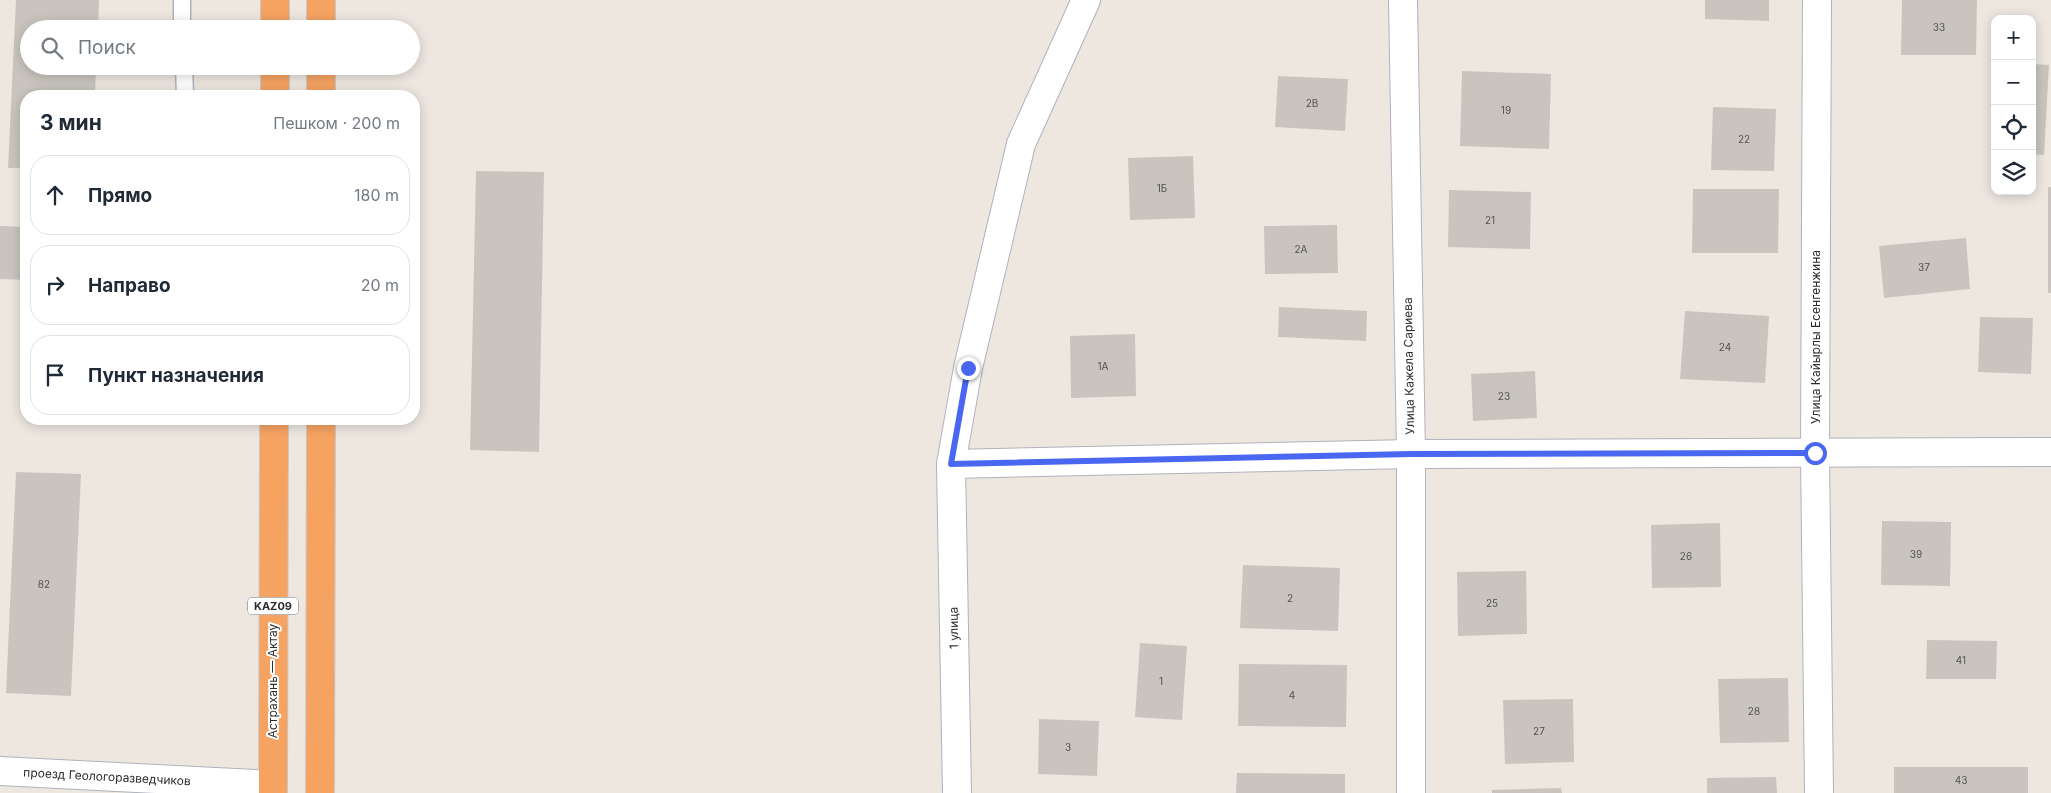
<!DOCTYPE html>
<html lang="ru">
<meta charset="utf-8">
<style>
:root{--surface:#fff;--page:#f6f6f7;--text:#1f2937;--muted:#747a83;--line:#e0e1e3}
body{margin:0;font-family:Inter,sans-serif;background:var(--page);color:var(--text)}
.controls{position:absolute;right:15px;top:15px;display:grid;overflow:hidden;border-radius:10px;box-shadow:0 2px 12px #0003}
.controls button{width:45px;height:45px;display:grid;place-items:center;padding:0;border:0;border-bottom:1px solid var(--line);background:var(--surface);color:var(--text);font:25px sans-serif}
.stop{position:absolute;width:15px;height:15px;margin:-11px;border:4px solid #4967f1;border-radius:50%;background:#fff}
.stop.end{background:#4967f1;border-color:#fff;box-shadow:0 1px 5px #0008}
.list{margin:0;padding:0;list-style:none}
h2{display:flex;justify-content:space-between;align-items:center;height:65px;margin:0;padding:0 20px;font-size:21px}
h2 small{font-size:16px;font-weight:400;color:var(--muted)}
.list li{display:grid;grid-template-columns:32px 1fr auto;gap:15px;align-items:center;box-sizing:border-box;height:80px;margin:0 10px 10px;padding:0 10px;border:1px solid var(--line);border-radius:20px}
.list b{display:block;font-size:19px;white-space:nowrap}
.list em{font-size:16px;font-style:normal;color:var(--muted)}
.icon{flex:none;width:28px;height:28px;fill:none;stroke:currentColor;stroke-width:2;stroke-linecap:round;stroke-linejoin:round}
.map{position:relative;flex:none;width:2051px;height:793px;overflow:hidden}
.search{position:absolute;background:var(--surface);box-shadow:0 2px 12px #0003;left:20px;top:20px;width:400px;height:55px;display:flex;align-items:center;gap:12px;box-sizing:border-box;padding:0 18px;border-radius:28px;color:var(--muted);font-size:19px}
.panel{position:absolute;background:var(--surface);box-shadow:0 2px 12px #0003;left:20px;top:90px;width:400px;height:335px;border-radius:20px}
.map>svg:first-child{display:block}
.building{fill:#c9c5be}
.lines{fill:none;stroke-linecap:round;stroke-linejoin:round}
.lane-casing{stroke:#b0b2bc;stroke-width:19}
.street-casing{stroke:#b0b2bc;stroke-width:30}
.highway-casing{stroke:#c8c8c8;stroke-width:30}
.lane{stroke:#fff;stroke-width:16}
.street{stroke:#fff;stroke-width:28}
.highway{stroke:#f6a362;stroke-width:28}
.route{stroke:#4967f1;stroke-width:6}
.labels{text-anchor:middle;stroke-width:4;stroke-linejoin:round;paint-order:stroke}
.number-label{font-size:10px;fill:#535250}
.shield{fill:#fff;stroke:#6b6b6b;stroke-width:1}
.shield-label{font-size:11px;font-weight:bold;fill:#2c2c2c}
.street-label{font-size:12px;fill:#2c2c2c;stroke:#fff}
</style>
<div class="map">
<svg width="2051" height="793" viewBox="0 0 2051 793">
<rect width="100%" height="100%" fill="#ede7e0"/>
<!-- building -->
<g class="building">
<polygon points="16,0 99,0 98,29 29,29 29,66 96,66 95,96 26,96 26,168 8,168"/>
<polygon points="1705,0 1769,0 1769,21 1705,19"/>
<polygon points="1902,0 1977,0 1976,55 1901,55"/>
<polygon points="2032,64 2049,65 2044,155 2032,154"/>
<polygon points="1462,71 1551,74 1549,149 1460,146"/>
<polygon points="1278,76 1348,79 1345,131 1275,127"/>
<polygon points="1713,107 1776,109 1774,171 1711,170"/>
<polygon points="1193,156 1195,218 1130,220 1128,158"/>
<polygon points="476,171 544,172 539,452 470,450"/>
<rect x="2048" y="187" width="3" height="106"/>
<polygon points="1693,189 1779,189 1778,253 1692,253"/>
<polygon points="1449,190 1531,192 1530,249 1448,247"/>
<polygon points="1337,225 1338,273 1265,274 1264,226"/>
<polygon points="0,226 26,227 26,280 0,279"/>
<polygon points="1966,238 1970,289 1884,298 1879,246"/>
<polygon points="1279,307 1367,311 1366,341 1278,337"/>
<polygon points="1685,311 1769,316 1765,383 1680,379"/>
<polygon points="1980,317 2033,318 2031,374 1978,372"/>
<polygon points="1135,334 1136,396 1071,398 1070,336"/>
<polygon points="1535,371 1537,418 1473,421 1471,374"/>
<polygon points="16,472 81,474 71,696 6,693"/>
<polygon points="1882,521 1951,522 1950,586 1881,585"/>
<polygon points="1720,523 1721,587 1652,588 1651,525"/>
<polygon points="1243,565 1340,568 1338,631 1240,628"/>
<polygon points="1526,571 1527,634 1458,636 1457,572"/>
<polygon points="1927,640 1997,641 1996,679 1926,679"/>
<polygon points="1140,643 1187,646 1182,720 1135,717"/>
<polygon points="1239,664 1347,665 1346,727 1238,726"/>
<polygon points="1788,678 1789,742 1720,743 1718,679"/>
<polygon points="1573,699 1574,762 1505,764 1503,700"/>
<polygon points="1039,719 1099,721 1097,776 1038,774"/>
<rect x="1894" y="767" width="134" height="26"/>
<polygon points="1237,773 1345,774 1345,793 1236,793"/>
<polygon points="1776,777 1777,793 1707,793 1707,778"/>
<polygon points="1561,788 1562,793 1492,793 1492,790"/>
</g>
<g class="lines">
<defs>
<g id="lane">
<polyline points="182,0 182,29"/>
<polyline points="184,66 185,96"/>
</g>
<g id="street">
<polyline points="1403,0 1411,454 1411,793"/>
<polyline points="1817,0 1815,453 1819,793"/>
<polyline points="951,464 1411,454 2051,452"/>
<polyline points="0,771 273,785"/>
<polyline points="957,793 951,464 968,368 1021,144 1086,0"/>
</g>
<g id="highway">
<polyline points="275,29 275,0"/>
<polyline points="321,29 321,0"/>
<polyline points="275,96 275,66"/>
<polyline points="321,96 321,66"/>
<polyline points="273,793 274,419"/>
<polyline points="320,793 321,419"/>
</g>
</defs>
<!-- lane casing -->
<use href="#lane" class="lane-casing"/>
<!-- street casing -->
<use href="#street" class="street-casing"/>
<!-- highway casing -->
<use href="#highway" class="highway-casing"/>
<!-- lane -->
<use href="#lane" class="lane"/>
<!-- street -->
<use href="#street" class="street"/>
<!-- highway -->
<use href="#highway" class="highway"/>
</g>
<g class="lines">
<!-- route -->
<polyline class="route" points="968,368 951,464 1411,454 1815,453"/>
</g>
<g class="labels">
<!-- number labels -->
<g class="number-label">
<text x="1939" y="31">33</text>
<text x="1312" y="107">2В</text>
<text x="1506" y="114">19</text>
<text x="1744" y="143">22</text>
<text x="1162" y="192">1Б</text>
<text x="1490" y="224">21</text>
<text x="1301" y="253">2А</text>
<text x="1924" y="271">37</text>
<text x="1725" y="351">24</text>
<text x="1103" y="370">1А</text>
<text x="1504" y="400">23</text>
<text x="1916" y="558">39</text>
<text x="1686" y="560">26</text>
<text x="44" y="588">82</text>
<text x="1290" y="602">2</text>
<text x="1492" y="607">25</text>
<text x="1961" y="664">41</text>
<text x="1161" y="685">1</text>
<text x="1292" y="699">4</text>
<text x="1754" y="715">28</text>
<text x="1539" y="735">27</text>
<text x="1068" y="751">3</text>
<text x="1961" y="784">43</text>
</g>
<!-- shield labels -->
<rect class="shield" x="248" y="597.5" width="50" height="17" rx="4"/>
<g class="shield-label">
<text x="273" y="610">KAZ09</text>
</g>
<!-- street labels -->
<g class="street-label">
<text transform="translate(1816 337) rotate(-90)" y="4">Улица Кайырлы Есенгенжина</text>
<text transform="translate(1409 366) rotate(-91)" y="4">Улица Кажела Сариева</text>
<text transform="translate(954 628) rotate(-91)" y="4">1 улица</text>
<text transform="translate(273 681) rotate(-90)" y="4">Астрахань — Актау</text>
<text transform="translate(107 777) rotate(3)" y="4">проезд Геологоразведчиков</text>
</g>
</g>
</svg>
<div class="controls">
<button>+</button>
<button>−</button>
<button><svg class="icon" aria-label="locate" viewBox="0 0 24 24"><circle cx="12" cy="12" r="6"/><path d="M12 2v4M12 18v4M2 12h4M18 12h4"/></svg></button>
<button><svg class="icon" aria-label="layers" viewBox="0 0 24 24"><path d="M12 4l9 5-9 5-9-5zM3 14l9 5 9-5"/></svg></button>
</div>
<div class="stop" style="left:1815px;top:453px"></div>
<div class="stop end" style="left:968px;top:368px"></div>
<div class="search"><svg class="icon" aria-label="search" viewBox="0 0 24 24"><circle cx="10" cy="10" r="6"/><path d="M15 15l6 6"/></svg>Поиск</div>
<section class="panel">
<h2>3 мин<small>Пешком · 200 m</small></h2>
<ul class="list">
<li><svg class="icon" aria-label="ahead" viewBox="0 0 24 24"><path d="M12 20V5M6 11l6-6 6 6"/></svg><div><b>Прямо</b></div><em>180 m</em></li>
<li><svg class="icon" aria-label="right" viewBox="0 0 24 24"><path d="M7 20v-9h11M14 6l5 5-5 5"/></svg><div><b>Направо</b></div><em>20 m</em></li>
<li><svg class="icon" aria-label="arrive" viewBox="0 0 24 24"><path d="M6 21V4h12l-3 4 3 4H6"/></svg><div><b>Пункт назначения</b></div></li>
</ul>
</section>
</div>
